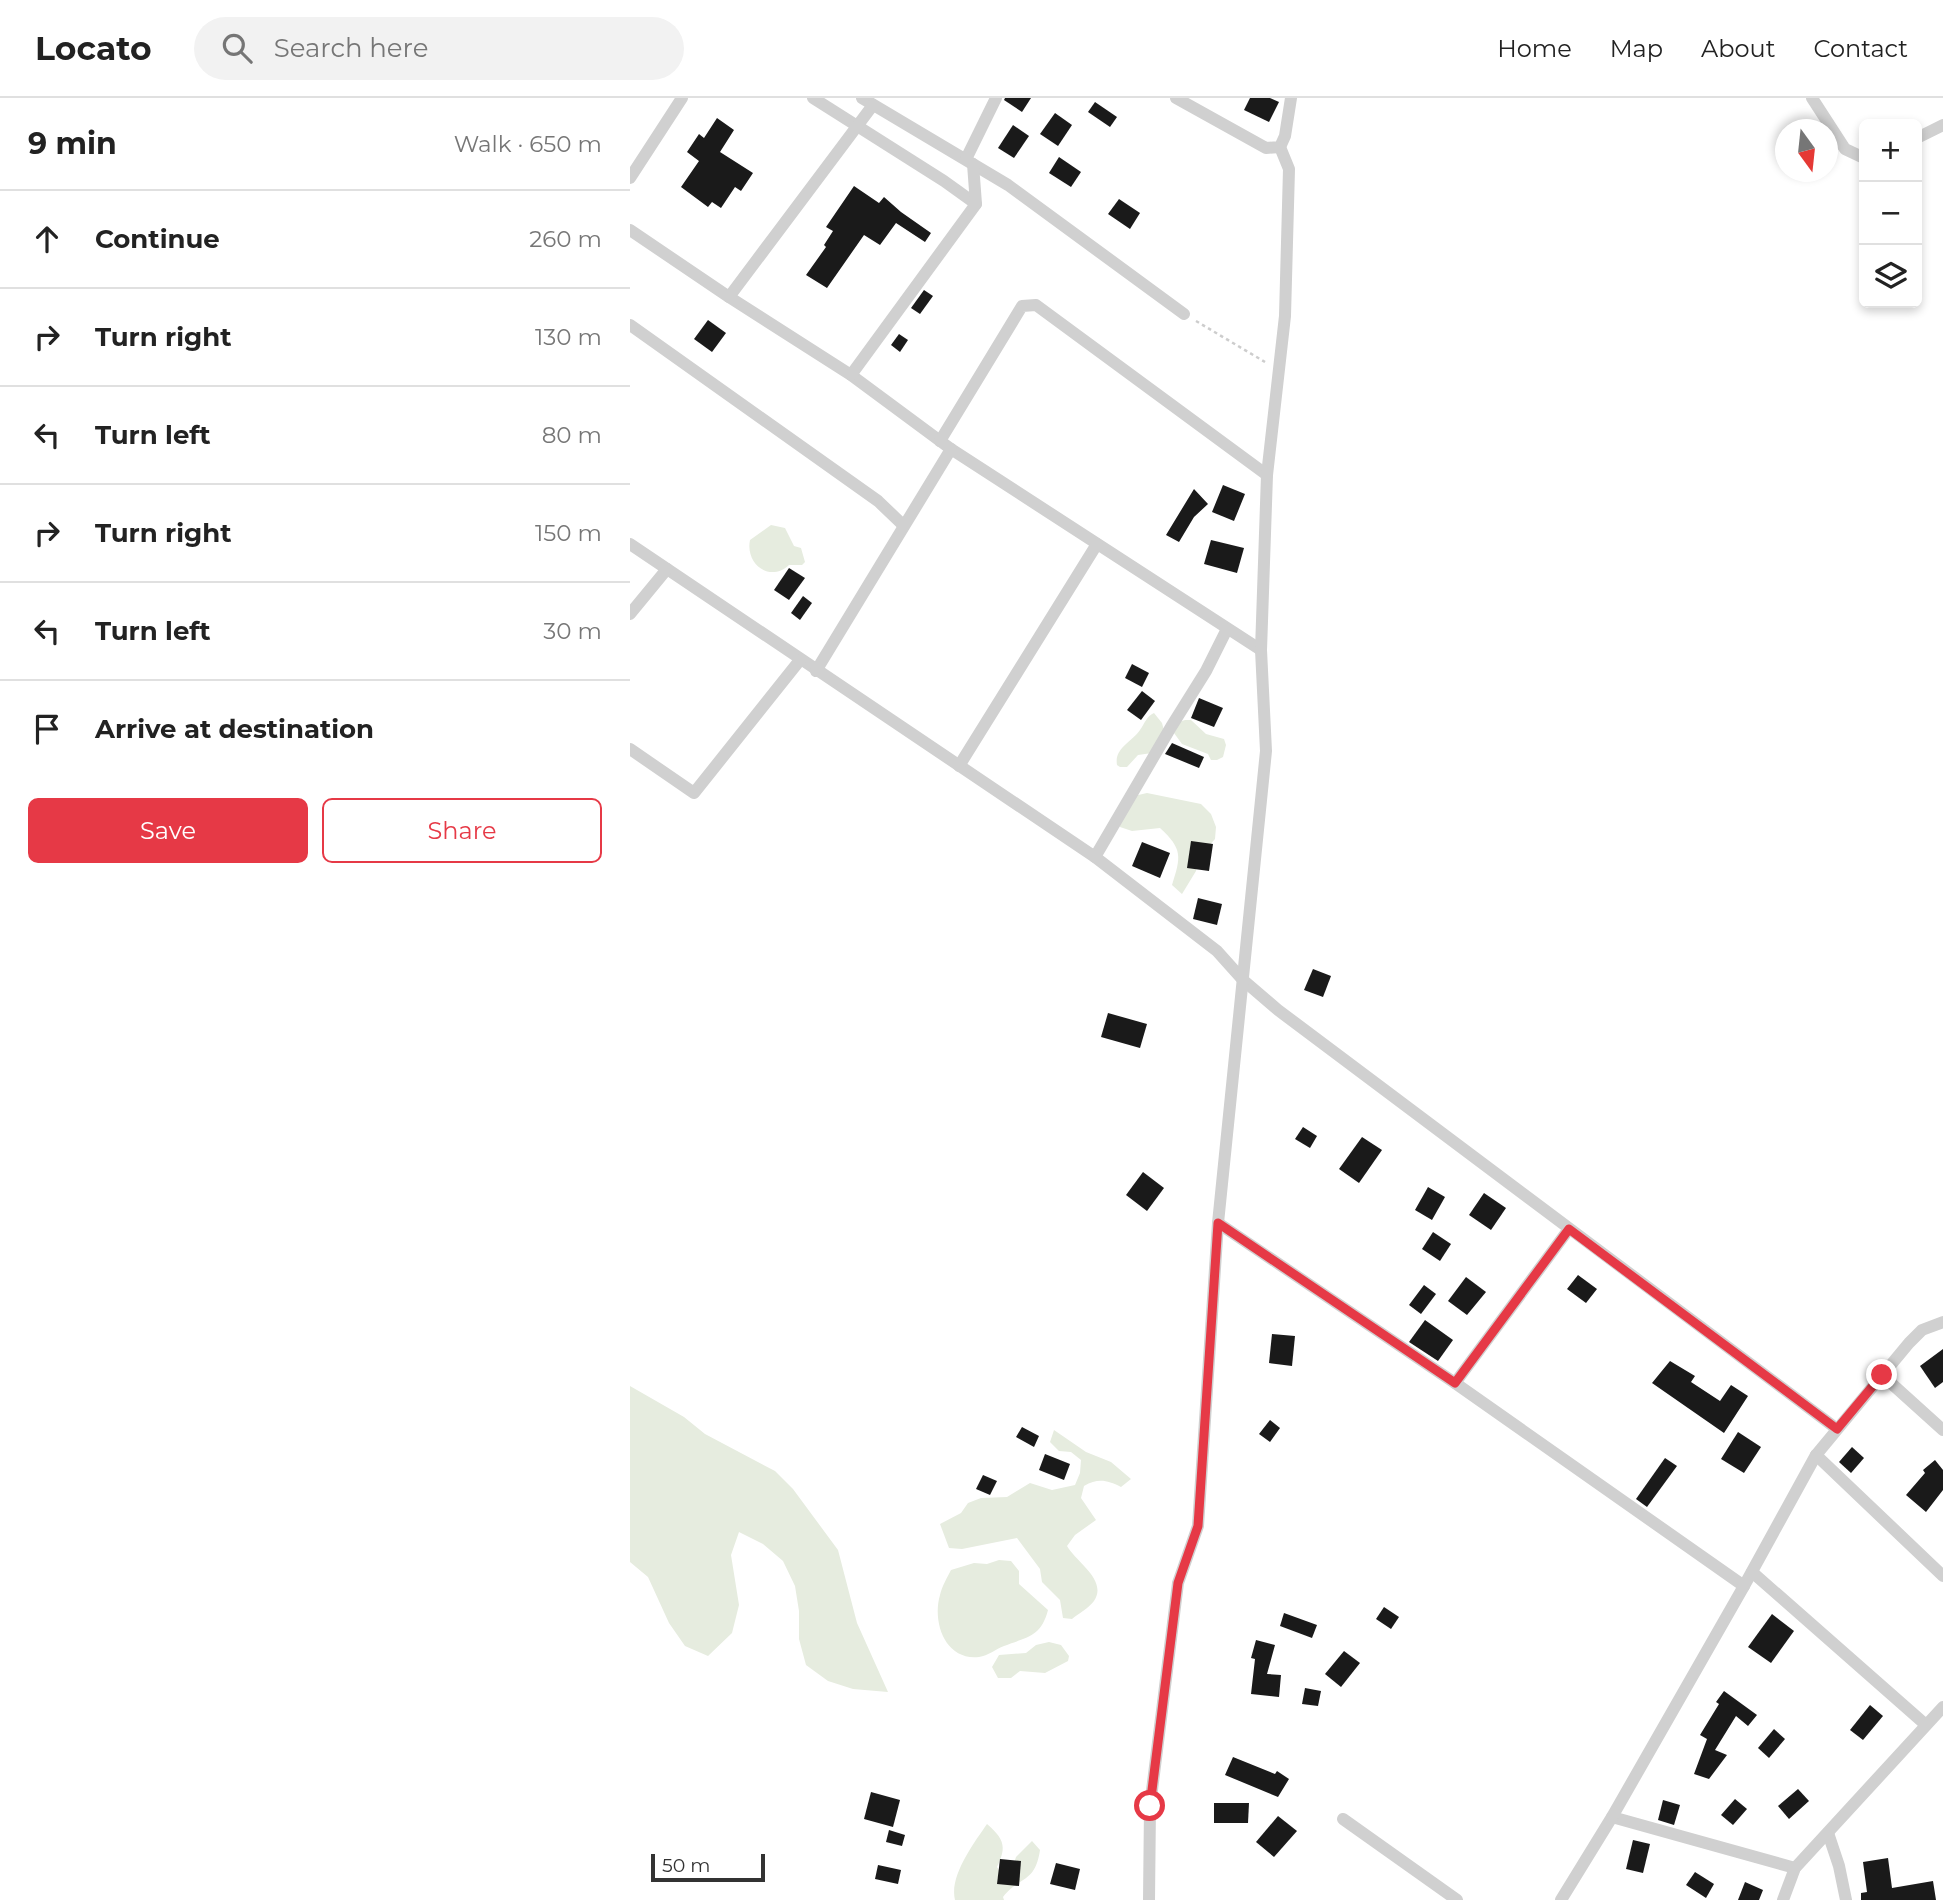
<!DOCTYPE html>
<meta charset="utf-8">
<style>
:root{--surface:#fff;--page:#f2f2f2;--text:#222;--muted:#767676;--line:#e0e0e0;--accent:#e63946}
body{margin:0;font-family:Montserrat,sans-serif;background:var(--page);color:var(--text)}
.controls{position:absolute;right:21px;top:21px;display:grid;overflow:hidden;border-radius:10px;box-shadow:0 4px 10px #0003}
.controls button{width:63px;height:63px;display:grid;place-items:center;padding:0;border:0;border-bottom:2px solid var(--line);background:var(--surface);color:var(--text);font:35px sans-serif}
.compass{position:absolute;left:1145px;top:21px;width:63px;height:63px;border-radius:50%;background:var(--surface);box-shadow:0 4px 10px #0003;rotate:165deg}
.scale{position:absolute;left:21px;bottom:18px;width:114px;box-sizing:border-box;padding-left:7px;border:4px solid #333;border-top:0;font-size:19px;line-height:24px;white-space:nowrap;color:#333;-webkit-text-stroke:5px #fff;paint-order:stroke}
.stop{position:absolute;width:21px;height:21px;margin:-16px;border:5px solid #e63946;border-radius:50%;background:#fff}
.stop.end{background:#e63946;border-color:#fff;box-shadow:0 2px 7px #0008}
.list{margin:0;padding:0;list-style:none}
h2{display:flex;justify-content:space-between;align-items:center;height:91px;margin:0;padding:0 28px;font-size:30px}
h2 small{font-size:23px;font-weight:400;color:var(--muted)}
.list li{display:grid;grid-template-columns:46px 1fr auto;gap:21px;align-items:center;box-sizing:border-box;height:98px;padding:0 28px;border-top:2px solid var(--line)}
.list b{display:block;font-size:26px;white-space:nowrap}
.list em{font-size:23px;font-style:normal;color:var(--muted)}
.actions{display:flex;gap:14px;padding:21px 28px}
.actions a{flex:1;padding:16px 0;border:2px solid var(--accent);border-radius:10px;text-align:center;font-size:24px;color:var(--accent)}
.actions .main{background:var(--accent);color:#fff}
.icon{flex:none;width:38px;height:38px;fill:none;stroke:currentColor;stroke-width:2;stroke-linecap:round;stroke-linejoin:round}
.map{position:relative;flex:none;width:1313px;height:1802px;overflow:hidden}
header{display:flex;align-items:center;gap:42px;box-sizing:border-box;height:98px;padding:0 35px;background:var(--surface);border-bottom:2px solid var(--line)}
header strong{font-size:33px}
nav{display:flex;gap:38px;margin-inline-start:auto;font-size:24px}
.search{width:490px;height:63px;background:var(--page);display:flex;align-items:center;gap:18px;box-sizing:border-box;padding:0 24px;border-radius:38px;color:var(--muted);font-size:26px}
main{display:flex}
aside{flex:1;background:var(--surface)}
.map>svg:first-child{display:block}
.green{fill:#e6ecdf}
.building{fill:#1a1a1a}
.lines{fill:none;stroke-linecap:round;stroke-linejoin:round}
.path{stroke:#cdcdcd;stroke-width:2.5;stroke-dasharray:3.5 3.5;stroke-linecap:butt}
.street{stroke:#d0d0d0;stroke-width:12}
.route{stroke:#e63946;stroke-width:9}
</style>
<header>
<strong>Locato</strong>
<div class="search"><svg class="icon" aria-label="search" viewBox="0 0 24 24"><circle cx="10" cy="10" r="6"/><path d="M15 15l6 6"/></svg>Search here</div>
<nav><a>Home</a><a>Map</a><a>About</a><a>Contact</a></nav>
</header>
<main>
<aside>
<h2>9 min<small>Walk · 650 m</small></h2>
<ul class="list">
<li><svg class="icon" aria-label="ahead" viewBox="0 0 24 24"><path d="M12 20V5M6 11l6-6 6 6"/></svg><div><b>Continue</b></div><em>260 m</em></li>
<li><svg class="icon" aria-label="right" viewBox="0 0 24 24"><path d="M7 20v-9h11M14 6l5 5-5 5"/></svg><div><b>Turn right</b></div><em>130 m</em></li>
<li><svg class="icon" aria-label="left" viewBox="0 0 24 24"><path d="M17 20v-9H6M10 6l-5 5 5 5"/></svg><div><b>Turn left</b></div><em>80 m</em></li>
<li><svg class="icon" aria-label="right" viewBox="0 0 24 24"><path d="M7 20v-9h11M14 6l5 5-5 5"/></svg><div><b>Turn right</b></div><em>150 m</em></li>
<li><svg class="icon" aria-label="left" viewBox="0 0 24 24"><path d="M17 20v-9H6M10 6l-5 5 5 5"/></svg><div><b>Turn left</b></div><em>30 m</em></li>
<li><svg class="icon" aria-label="arrive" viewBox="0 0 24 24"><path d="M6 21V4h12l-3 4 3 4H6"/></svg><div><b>Arrive at destination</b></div></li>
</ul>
<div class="actions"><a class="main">Save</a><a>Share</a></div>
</aside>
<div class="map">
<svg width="1313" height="1802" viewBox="0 0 1313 1802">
<rect width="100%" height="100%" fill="#fff"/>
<!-- green -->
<g class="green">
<path d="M141,427L155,430L164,448L171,450L175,464L172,467H159C140,485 115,466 120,442Z"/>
<path d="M524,615L532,625L536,640L522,655L508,657L497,669H490L487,667C484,650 502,644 510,632C515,625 516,619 524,615Z"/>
<polygon points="555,622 561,622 576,636 594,641 596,647 593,659 587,662 581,662 578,656 552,646 544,635 549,624"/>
<path d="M517,695L571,706L581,716L586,729L585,741L568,760L566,773L552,796L542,787C551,759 553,751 530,730L502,733L490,729L486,718L504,698Z"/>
<polygon points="0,1288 54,1319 75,1336 145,1373 163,1391 208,1452 227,1525 258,1594 223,1591 198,1583 176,1567 169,1541 169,1513 165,1488 153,1463 133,1446 109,1434 101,1457 109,1507 102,1535 78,1558 55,1548 39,1525 18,1479 0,1464"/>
<path d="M424,1332L456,1354L481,1364L501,1381L491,1389C477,1382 468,1380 454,1388L451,1400L466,1422L445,1437L437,1448C446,1464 478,1482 464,1503C459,1510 448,1516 442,1521L433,1520L430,1502L412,1484L410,1471L387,1440L332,1451L319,1450L310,1426L331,1415L338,1405L351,1400L377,1399L400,1385L422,1392L445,1387L450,1375L451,1362L441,1354L429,1353L420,1344Z"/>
<path d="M369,1462L381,1463L389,1473V1486L418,1512C411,1539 397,1539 374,1548C366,1551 358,1558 349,1559C315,1563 302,1524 310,1497C312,1488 317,1480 321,1472L344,1465L357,1466Z"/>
<polygon points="419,1544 431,1547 439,1558 438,1563 415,1575 390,1573 381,1580 368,1580 362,1569 369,1557 396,1555 406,1547"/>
<path d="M357,1726C374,1741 377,1748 367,1769L374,1780L382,1771L386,1759L402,1743L410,1752C405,1786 390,1777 373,1799L374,1802H325C319,1778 344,1745 357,1726Z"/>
</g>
<!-- building -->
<g class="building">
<polygon points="375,0 401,0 392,14 374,2"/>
<polygon points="620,0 640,0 649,4 639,24 614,12"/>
<polygon points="465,4 487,19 480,29 458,14"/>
<polygon points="425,15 442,27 428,48 410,36"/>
<polygon points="87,20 104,32 90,54 123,75 111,93 105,89 91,110 82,104 78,109 51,89 69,63 57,54 69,36 74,40"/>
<polygon points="383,27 399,38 384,60 368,50"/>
<polygon points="429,59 451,74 441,89 419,75"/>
<polygon points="224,88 249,105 254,99 271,114 301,135 295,144 266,125 250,147 234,137 197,190 176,177 196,149 194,147 203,133 196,129"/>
<polygon points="489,101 510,115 500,131 478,116"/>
<polygon points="294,192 303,198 290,216 281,210"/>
<polygon points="78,222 96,235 82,254 64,241"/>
<polygon points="269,236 278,242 270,254 261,247"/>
<polygon points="593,387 615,396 604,423 582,414"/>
<polygon points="564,391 578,406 564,419 549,444 536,437"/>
<polygon points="581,442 614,450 607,475 574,466"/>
<polygon points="159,470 175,480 159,502 144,492"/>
<polygon points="173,498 182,505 170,522 161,515"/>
<polygon points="502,566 519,575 512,589 495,580"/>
<polygon points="512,593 525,603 511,622 497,612"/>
<polygon points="569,600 593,610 584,629 561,620"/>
<polygon points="542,645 574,659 569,670 535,656"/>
<polygon points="561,743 583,746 579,773 557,770"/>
<polygon points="512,744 540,755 530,780 502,768"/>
<polygon points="568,800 592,806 587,827 563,821"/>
<polygon points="683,871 701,878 693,899 674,892"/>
<polygon points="478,915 517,926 510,950 471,939"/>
<polygon points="673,1029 687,1038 680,1050 665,1041"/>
<polygon points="732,1039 752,1052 729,1085 709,1071"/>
<polygon points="513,1074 534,1090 517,1113 496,1097"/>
<polygon points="798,1089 815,1099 802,1122 785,1112"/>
<polygon points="854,1095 876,1110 861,1132 839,1117"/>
<polygon points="803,1134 821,1146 810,1163 792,1151"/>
<polygon points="948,1177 967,1191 956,1205 937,1191"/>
<polygon points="836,1179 856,1194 837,1217 818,1203"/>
<polygon points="794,1187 806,1196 791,1216 779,1207"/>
<polygon points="795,1222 823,1242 808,1263 779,1244"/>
<polygon points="642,1236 665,1238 662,1268 639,1265"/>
<polygon points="1313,1251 1313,1284 1305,1290 1290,1268"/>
<polygon points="1040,1263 1065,1278 1061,1284 1090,1303 1101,1287 1118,1298 1094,1335 1022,1285"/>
<polygon points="640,1322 650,1330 640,1344 629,1336"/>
<polygon points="392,1329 409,1338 404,1349 386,1339"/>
<polygon points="1108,1334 1131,1349 1114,1375 1091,1361"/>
<polygon points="1222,1349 1234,1360 1221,1375 1209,1364"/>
<polygon points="415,1356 440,1366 434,1382 409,1372"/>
<polygon points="1035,1360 1047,1368 1017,1409 1006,1401"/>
<polygon points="1305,1362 1313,1372 1313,1392 1296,1414 1276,1397 1295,1375 1293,1372"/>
<polygon points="353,1377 367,1383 360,1397 346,1391"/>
<polygon points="754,1509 769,1519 761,1531 746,1521"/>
<polygon points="654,1515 687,1527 682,1540 650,1528"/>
<polygon points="1142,1516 1164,1533 1141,1565 1118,1549"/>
<polygon points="626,1542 645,1547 637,1576 651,1577 649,1599 621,1596 625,1561 621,1560"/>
<polygon points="714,1553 730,1565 711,1589 695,1576"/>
<polygon points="675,1590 691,1593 688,1608 672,1606"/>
<polygon points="1094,1593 1127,1617 1118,1628 1106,1618 1085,1652 1097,1657 1079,1681 1064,1676 1077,1641 1070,1637 1089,1606 1086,1604"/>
<polygon points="1240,1607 1253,1618 1233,1642 1220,1632"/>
<polygon points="1144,1631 1155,1641 1139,1660 1128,1650"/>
<polygon points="603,1659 645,1676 647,1673 659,1681 648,1699 595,1677"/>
<polygon points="1168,1691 1179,1703 1159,1721 1148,1708"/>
<polygon points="241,1694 270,1702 263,1729 234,1721"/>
<polygon points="1105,1701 1117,1711 1103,1727 1091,1717"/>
<polygon points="1033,1702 1050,1707 1044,1727 1028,1722"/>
<polygon points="584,1705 619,1705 618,1725 584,1725"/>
<polygon points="648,1718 667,1733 644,1759 626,1744"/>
<polygon points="259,1732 275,1737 272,1748 256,1744"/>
<polygon points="1003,1742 1020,1746 1013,1775 996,1771"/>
<polygon points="1258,1760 1262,1790 1303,1783 1306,1802 1231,1802 1231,1795 1237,1794 1233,1764"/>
<polygon points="370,1761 391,1763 389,1788 367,1786"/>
<polygon points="426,1765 450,1771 445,1792 420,1786"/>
<polygon points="248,1767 271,1772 268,1786 245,1781"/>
<polygon points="1065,1774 1084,1786 1076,1800 1056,1787"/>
<polygon points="1115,1784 1133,1792 1129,1802 1108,1802"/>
</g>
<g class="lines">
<!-- path -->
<polyline class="path" points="566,223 635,264"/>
<!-- street -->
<g class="street">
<polyline points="183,0 314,83 346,106"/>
<polyline points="232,0 378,87 554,216"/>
<polyline points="546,0 636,50 650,49 655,38 661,0"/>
<polyline points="1182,0 1215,51 1234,60"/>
<polyline points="1287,40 1313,27"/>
<polyline points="336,61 366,0"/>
<polyline points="0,80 52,0"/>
<polyline points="0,132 99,199 221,277 321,351 631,552"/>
<polyline points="99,199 243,7"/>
<polyline points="0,227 248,403 273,427"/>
<polyline points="221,277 346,106 343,66"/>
<polyline points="310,343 392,208 406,207 637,377"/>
<polyline points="0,446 465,759 587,853 613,882 648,912 1207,1331"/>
<polyline points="0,516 37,471"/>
<polyline points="186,573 321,351"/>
<polyline points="0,651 64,695 170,562"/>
<polyline points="329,668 467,446"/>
<polyline points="465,759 541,629 576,573 597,531"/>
<polyline points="588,1125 825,1285 1114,1488"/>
<polyline points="1252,1277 1313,1332"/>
<polyline points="825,1285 939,1131"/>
<polyline points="1186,1357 1313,1478"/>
<polyline points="1122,1474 1296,1627"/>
<polyline points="982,1719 1165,1770"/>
<polyline points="713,1721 827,1802"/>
<polyline points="1198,1735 1209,1768 1216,1802"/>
<polyline points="519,1802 520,1708 548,1485 568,1428 588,1125 636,653 631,552 637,377 655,218 659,71 650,49"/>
<polyline points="931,1802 982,1719 1114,1488 1186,1357 1279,1245 1292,1232 1313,1224"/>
<polyline points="1153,1802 1165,1770 1313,1609"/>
</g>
</g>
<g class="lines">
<!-- route -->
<polyline class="route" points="520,1708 548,1485 568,1428 588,1125 825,1285 939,1131 1207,1331 1252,1277"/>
</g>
</svg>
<div class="controls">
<button>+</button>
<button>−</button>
<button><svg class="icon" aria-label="layers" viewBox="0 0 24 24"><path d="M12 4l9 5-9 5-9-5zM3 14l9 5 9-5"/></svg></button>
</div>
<svg class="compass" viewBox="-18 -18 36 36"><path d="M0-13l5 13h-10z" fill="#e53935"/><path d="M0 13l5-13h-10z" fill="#767676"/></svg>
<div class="scale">50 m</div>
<div class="stop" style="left:520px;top:1708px"></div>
<div class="stop end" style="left:1252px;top:1277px"></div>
</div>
</main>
